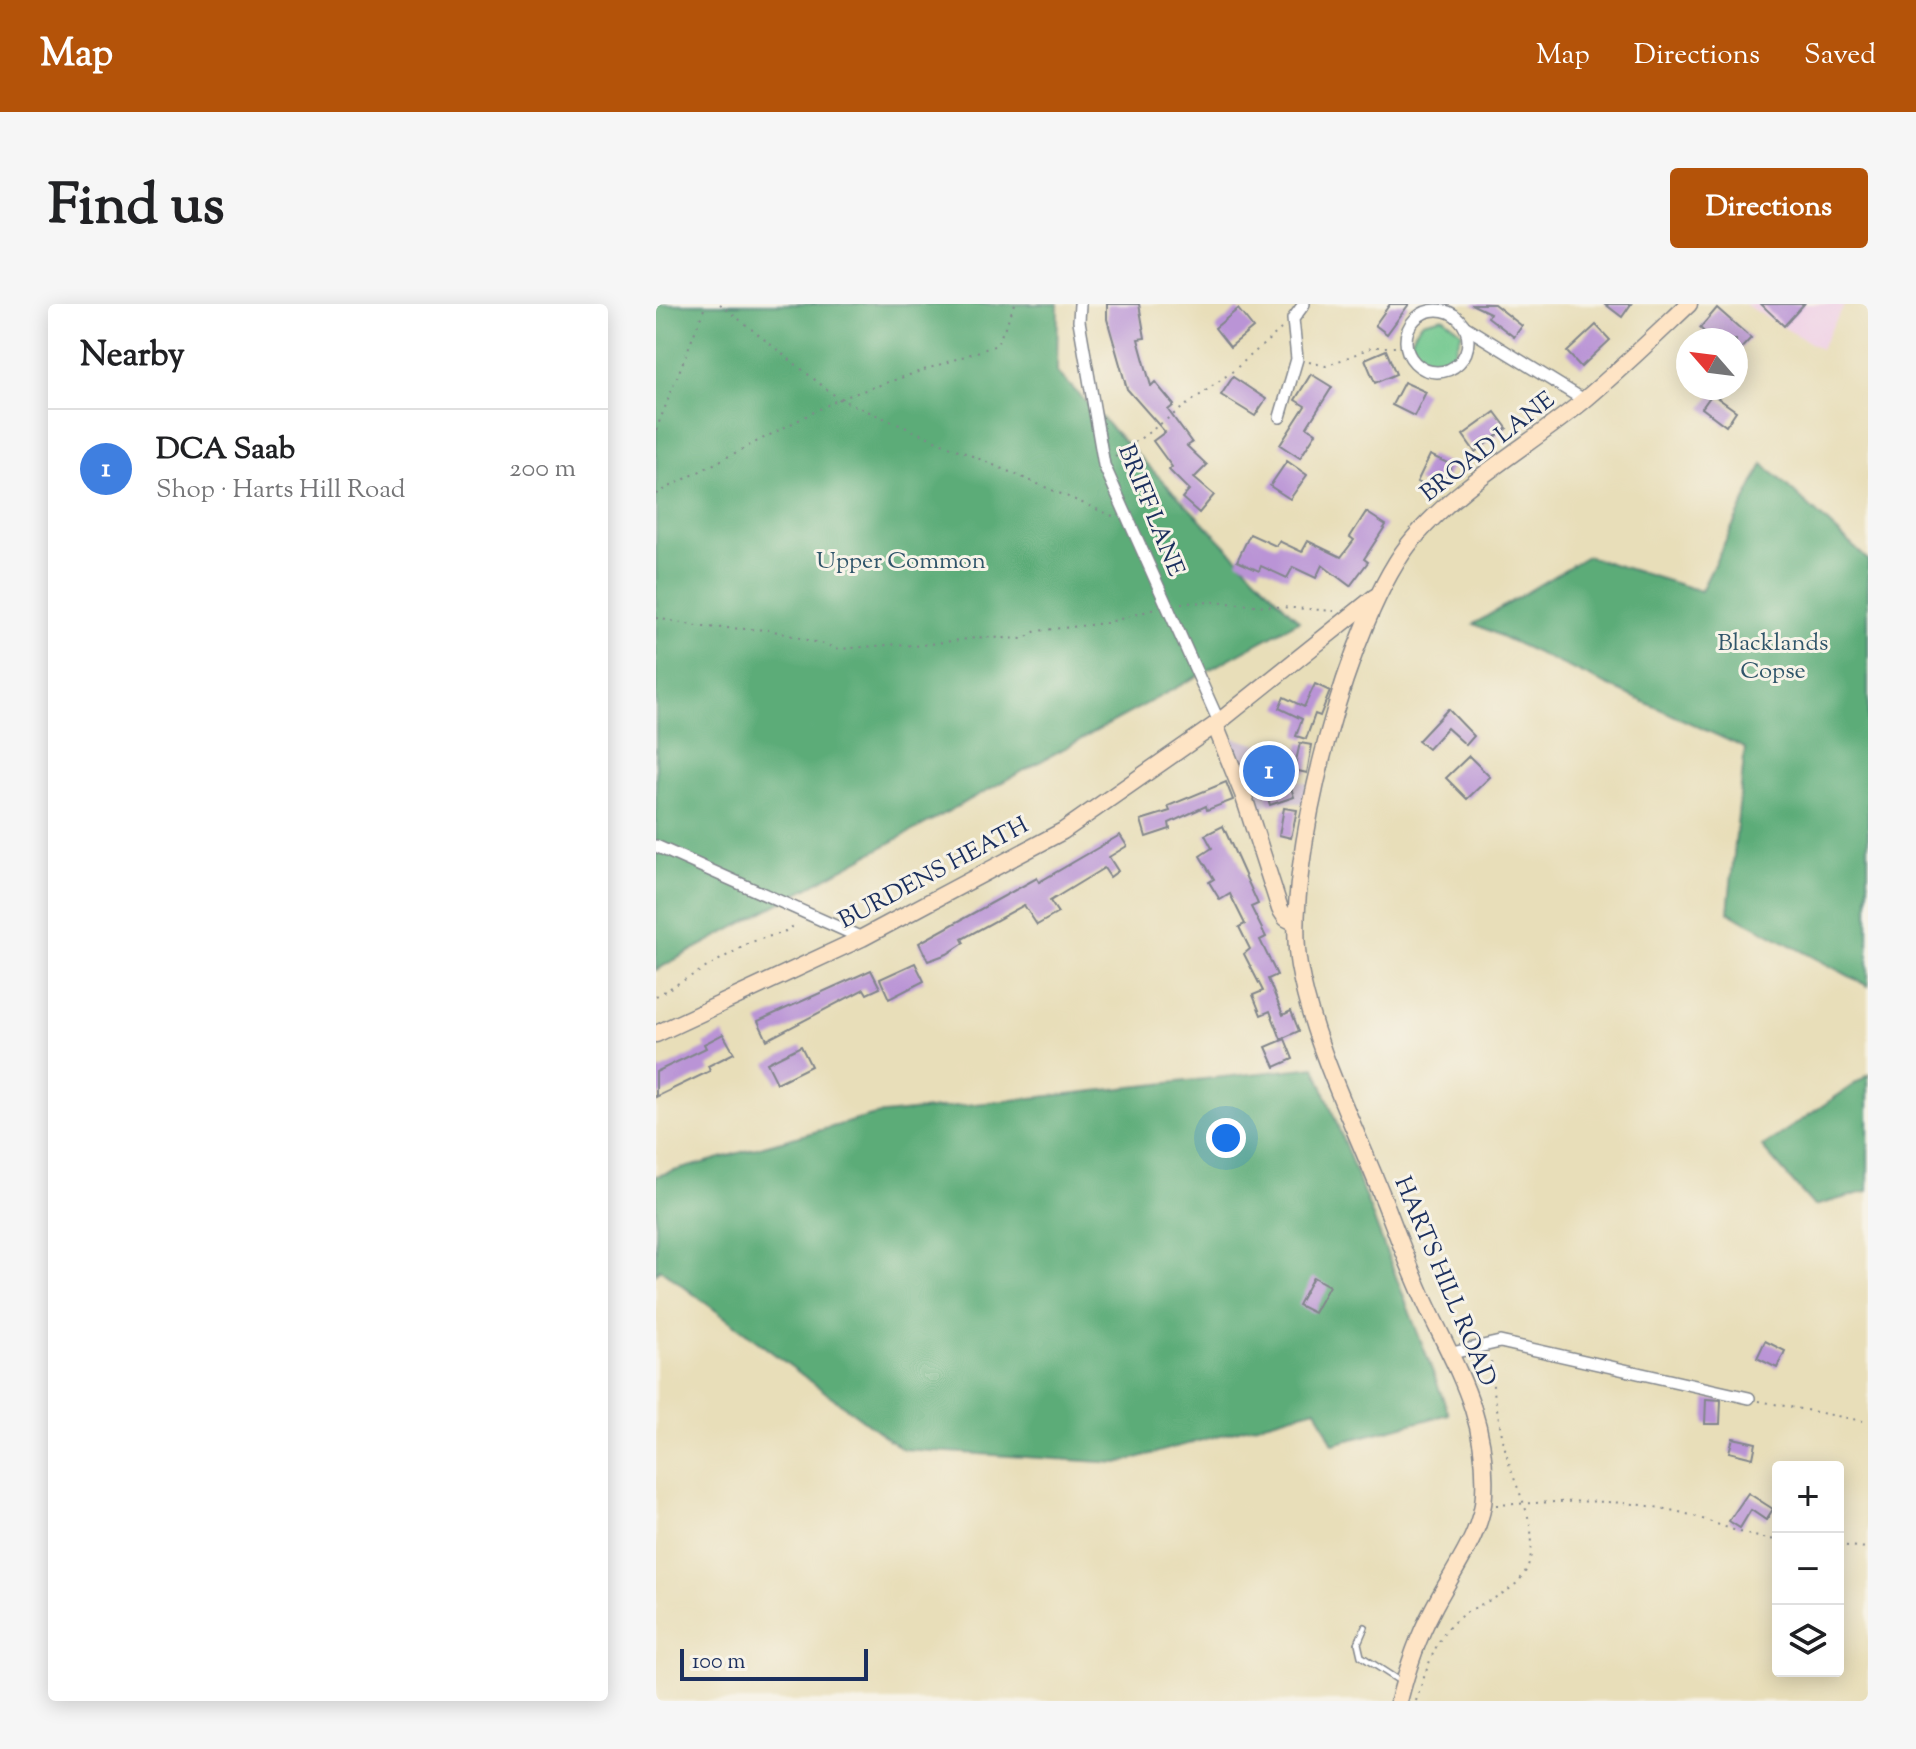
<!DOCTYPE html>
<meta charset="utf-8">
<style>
:root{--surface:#fff;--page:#f6f6f6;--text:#202124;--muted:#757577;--line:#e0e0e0;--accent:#b45309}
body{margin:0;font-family:"Sorts Mill Goudy",serif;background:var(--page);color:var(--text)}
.controls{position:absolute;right:24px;bottom:24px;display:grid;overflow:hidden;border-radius:8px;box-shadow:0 4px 20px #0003}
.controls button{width:72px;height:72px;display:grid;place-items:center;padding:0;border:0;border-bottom:2px solid var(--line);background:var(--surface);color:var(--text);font:40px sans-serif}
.compass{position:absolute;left:1020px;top:24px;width:72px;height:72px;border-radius:50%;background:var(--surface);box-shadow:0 4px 20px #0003;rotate:298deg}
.scale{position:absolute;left:24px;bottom:20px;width:188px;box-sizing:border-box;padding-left:8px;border:4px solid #1b2f5e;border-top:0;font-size:22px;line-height:28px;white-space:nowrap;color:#1b2f5e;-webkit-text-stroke:6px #f7f3e8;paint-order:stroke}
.you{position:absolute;left:570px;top:834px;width:28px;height:28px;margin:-20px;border:6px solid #fff;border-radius:50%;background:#1a73e8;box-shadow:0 0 0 12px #1a73e833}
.badge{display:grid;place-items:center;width:52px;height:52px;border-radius:50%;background:var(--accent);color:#fff;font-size:26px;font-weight:700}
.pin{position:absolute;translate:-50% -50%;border:4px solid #fff;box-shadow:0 2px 8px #0006}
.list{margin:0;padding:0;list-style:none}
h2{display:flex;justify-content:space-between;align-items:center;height:104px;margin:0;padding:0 32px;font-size:34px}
h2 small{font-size:26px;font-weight:400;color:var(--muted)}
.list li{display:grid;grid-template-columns:52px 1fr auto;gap:24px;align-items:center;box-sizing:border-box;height:120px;padding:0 32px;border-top:2px solid var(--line)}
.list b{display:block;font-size:30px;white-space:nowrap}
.list p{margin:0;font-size:26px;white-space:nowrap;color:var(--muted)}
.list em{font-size:26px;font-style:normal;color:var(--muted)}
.icon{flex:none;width:44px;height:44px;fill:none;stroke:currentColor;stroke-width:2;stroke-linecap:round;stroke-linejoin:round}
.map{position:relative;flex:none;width:1212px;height:1397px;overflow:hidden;border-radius:8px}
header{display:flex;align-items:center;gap:48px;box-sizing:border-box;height:112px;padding:0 40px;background:var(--accent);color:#fff}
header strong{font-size:38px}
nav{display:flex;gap:44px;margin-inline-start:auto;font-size:28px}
.intro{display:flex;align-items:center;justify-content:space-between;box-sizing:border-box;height:192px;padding:0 48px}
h1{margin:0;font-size:56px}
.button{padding:20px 36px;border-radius:8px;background:var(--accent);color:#fff;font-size:28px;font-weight:700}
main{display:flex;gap:48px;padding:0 48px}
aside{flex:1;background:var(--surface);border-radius:8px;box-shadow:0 4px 20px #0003}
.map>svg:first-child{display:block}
.built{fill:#efd0e6}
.industrial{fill:#cdbed2}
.green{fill:#70c78d;stroke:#467b76;stroke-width:2}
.forest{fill:#5cac78;stroke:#3c6e6b;stroke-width:2}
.building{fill:#ba94d6}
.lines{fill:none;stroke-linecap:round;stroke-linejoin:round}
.lane-casing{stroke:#82868c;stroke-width:8}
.street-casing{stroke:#82868c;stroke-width:14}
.secondary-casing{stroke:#82868c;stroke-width:19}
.path{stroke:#82868c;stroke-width:2;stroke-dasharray:2 6;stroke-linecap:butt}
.lane{stroke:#fff;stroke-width:5}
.street{stroke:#fff;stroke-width:11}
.secondary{stroke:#fee4c5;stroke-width:16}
.labels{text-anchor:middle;stroke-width:6;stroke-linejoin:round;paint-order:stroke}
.street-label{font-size:24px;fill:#1b2f5e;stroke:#f7f3e8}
.park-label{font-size:24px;fill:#30556a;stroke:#f7f3e8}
</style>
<header>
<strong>Map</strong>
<nav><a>Map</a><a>Directions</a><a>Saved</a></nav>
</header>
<div class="intro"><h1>Find us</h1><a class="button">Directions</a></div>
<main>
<aside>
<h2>Nearby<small></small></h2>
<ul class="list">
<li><span class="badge" style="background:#3f7fe0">1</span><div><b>DCA Saab</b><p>Shop · Harts Hill Road</p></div><em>200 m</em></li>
</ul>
</aside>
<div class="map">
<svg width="1212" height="1397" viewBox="0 0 1212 1397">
<rect width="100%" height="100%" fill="#f7f3e8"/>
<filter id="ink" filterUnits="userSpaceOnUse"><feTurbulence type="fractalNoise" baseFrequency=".0125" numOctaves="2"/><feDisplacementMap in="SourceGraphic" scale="16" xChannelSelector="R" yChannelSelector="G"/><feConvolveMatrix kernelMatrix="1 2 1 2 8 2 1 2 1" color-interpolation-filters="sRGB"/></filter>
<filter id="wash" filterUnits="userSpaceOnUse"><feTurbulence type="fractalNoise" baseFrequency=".006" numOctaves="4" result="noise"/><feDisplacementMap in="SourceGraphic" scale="32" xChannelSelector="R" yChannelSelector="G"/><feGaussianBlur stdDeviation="1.8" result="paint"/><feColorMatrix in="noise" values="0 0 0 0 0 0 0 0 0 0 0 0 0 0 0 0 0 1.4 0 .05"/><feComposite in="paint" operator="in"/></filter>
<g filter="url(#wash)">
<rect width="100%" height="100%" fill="#e8deb9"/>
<!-- built -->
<polygon class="built" points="1088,0 1189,0 1164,45"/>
<!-- industrial -->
<polygon class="industrial" points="575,433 625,447 624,453 629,455 633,473 652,480 647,499 614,499 599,507 570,434"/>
<!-- green -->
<path class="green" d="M787,13L806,28L798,49L777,65C752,57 748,37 767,18Z"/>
<!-- forest -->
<g class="forest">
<polygon points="0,0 402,0 401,68 643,317 0,666"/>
<polygon points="1107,160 1212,256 1212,682 1072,608 1089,444 818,320 931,252 1045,287"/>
<polygon points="659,763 793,1110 677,1140 660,1105 462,1159 246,1145 4,965 0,970 0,872 219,811"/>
<polygon points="1212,771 1212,887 1158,902 1106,843"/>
</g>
<g id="blocks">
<!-- building -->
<g class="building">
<polygon points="451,0 483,0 489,34 482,35 495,82 499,78 518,101 512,106 536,139 531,142 551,161 538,174 558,191 543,209 526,194 533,186 513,166 516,163 497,137 509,128 471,85 451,15"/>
<polygon points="734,0 753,0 731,30 719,21"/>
<polygon points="815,0 838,0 866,22 858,33 832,13 834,9"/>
<polygon points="949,0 975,0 966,13"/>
<polygon points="1105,0 1148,0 1128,22"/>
<polygon points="1061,4 1095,34 1080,50 1080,36 1057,36 1044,24"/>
<polygon points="582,5 597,24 574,43 559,24"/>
<polygon points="940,21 954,36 925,63 911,48"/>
<polygon points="730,46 740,70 719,79 709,55"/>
<polygon points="655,70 676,83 651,123 660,129 644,154 624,141 649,102 639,96"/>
<polygon points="577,73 610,95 599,112 565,91"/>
<polygon points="748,78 770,88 758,112 736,101"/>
<polygon points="1056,90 1080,107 1070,122 1046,104"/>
<polygon points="839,108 851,124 819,148 807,131"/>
<polygon points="774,151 796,161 783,188 761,178"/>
<polygon points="631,157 651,171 634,195 614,182"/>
<polygon points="710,208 730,221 708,255 712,258 694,282 666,261 660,274 637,263 631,274 605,262 603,267 581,257 594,230 620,242 623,237 646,248 652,237 685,253 698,236 694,233"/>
<polygon points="659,380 674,387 664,412 659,410 650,435 640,432 646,415 623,404 628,393 648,403"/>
<polygon points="792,405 818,432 810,441 791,424 772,445 762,437"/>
<polygon points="644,439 656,441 651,469 638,466"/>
<polygon points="625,452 638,493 614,501 605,473 599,474 595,462"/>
<polygon points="813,452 834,473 811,495 790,474"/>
<polygon points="570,478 577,496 551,506 550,502 513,519 514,525 490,533 485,516 514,507 512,502"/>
<polygon points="628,504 641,506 635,534 623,531"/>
<polygon points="567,522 602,600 595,603 610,633 604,636 621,671 612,675 627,711 635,707 643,727 625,735 614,707 605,711 597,691 607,687 588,650 594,645 583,623 589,620 574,590 564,596 553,578 558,575 544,552 556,544 549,531"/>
<polygon points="464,531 471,542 453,553 462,567 454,573 448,564 394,597 402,609 381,621 368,601 306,635 308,639 291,650 272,657 263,639 381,574 383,578"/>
<polygon points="259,659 268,677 233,695 224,675"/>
<polygon points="215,666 224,684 211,690 208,685 111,736 102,717"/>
<polygon points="67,730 78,749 52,762 54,767 0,793 0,768 50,744 48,740"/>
<polygon points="629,735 637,755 619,763 610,743"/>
<polygon points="145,742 155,762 121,779 111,759"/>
<polygon points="657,973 673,982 658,1009 642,1001"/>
<polygon points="1109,1037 1129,1047 1121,1064 1101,1054"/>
<polygon points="1050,1095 1065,1096 1064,1120 1049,1120"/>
<polygon points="1077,1134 1100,1139 1097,1154 1073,1148"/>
<polygon points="1092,1189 1117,1205 1110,1216 1095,1206 1084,1224 1073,1217"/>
</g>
</g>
</g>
<g filter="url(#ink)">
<use href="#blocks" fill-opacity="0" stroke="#82868c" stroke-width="2"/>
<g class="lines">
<defs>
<polyline id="lane" points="709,1323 702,1339 705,1352 745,1378"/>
<g id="street">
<polyline points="424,0 423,17 448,161 563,418"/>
<circle cx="781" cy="37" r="31"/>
<polyline points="808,22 928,96"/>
<polyline points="624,113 641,55 637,15 648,0"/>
<polyline points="0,542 206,634"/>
<polyline points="796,1049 844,1038 1093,1094"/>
</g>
<g id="secondary">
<polyline points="559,421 587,490 624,605 630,614 640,619"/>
<polyline points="0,730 206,634 407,527 559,421 719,293"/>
<path d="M743,1397C751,1366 761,1335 776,1307C793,1272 827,1230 828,1190C832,1113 801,1066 770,1000C756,969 743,936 731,904C701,826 658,745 643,662C626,564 693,309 758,234C805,179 871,143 926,98C963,67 998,33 1033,0"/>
</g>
</defs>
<!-- lane casing -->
<use href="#lane" class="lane-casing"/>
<!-- street casing -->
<use href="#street" class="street-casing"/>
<!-- secondary casing -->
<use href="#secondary" class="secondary-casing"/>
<!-- path -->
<g class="path">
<polyline points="64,0 183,95 459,213"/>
<polyline points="653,58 670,62 717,43 750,43"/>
<polyline points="0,126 50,0"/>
<polyline points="459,153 577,67 625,25"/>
<polyline points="0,190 183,95 341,41 359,0"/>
<polyline points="525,299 557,298 678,307"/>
<polyline points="0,314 47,323 114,326 184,345 243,340 258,342 327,333 367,335 380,327 450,319 499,305"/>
<polyline points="0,692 95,638 128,628 141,620"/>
<polyline points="1103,1097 1212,1118"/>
<path d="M840,1201C899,1198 956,1193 1014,1206C1051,1213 1084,1233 1122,1236"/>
<polyline points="1182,1241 1212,1244"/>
<path d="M760,1397C769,1372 777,1339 796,1320C822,1293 868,1295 875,1250C880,1216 861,1188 852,1156C844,1127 840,1096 834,1066L836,1053"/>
</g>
<!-- lane -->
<use href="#lane" class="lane"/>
<!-- street -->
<use href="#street" class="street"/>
<!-- secondary -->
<use href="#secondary" class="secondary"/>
</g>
</g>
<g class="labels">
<!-- street labels -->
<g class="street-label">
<text transform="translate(831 142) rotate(-38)" y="8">BROAD LANE</text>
<text transform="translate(496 206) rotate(68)" y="8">BRIFF LANE</text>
<text transform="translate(277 568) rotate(-28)" y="8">BURDENS HEATH</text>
<text transform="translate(790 977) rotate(67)" y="8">HARTS HILL ROAD</text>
</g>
<!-- park labels -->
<g class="park-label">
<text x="245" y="264">Upper Common</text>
<text x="1117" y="346">Blacklands<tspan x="1117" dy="28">Copse</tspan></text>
</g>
</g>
</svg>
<div class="controls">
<button>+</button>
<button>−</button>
<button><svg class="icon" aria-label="layers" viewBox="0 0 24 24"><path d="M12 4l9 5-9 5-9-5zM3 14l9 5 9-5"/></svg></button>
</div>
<svg class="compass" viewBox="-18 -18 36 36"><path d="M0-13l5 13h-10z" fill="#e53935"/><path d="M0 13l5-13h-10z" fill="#757577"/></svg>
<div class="scale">100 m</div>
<div class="you"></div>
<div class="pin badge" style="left:613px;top:467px;background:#3f7fe0">1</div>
</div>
</main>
